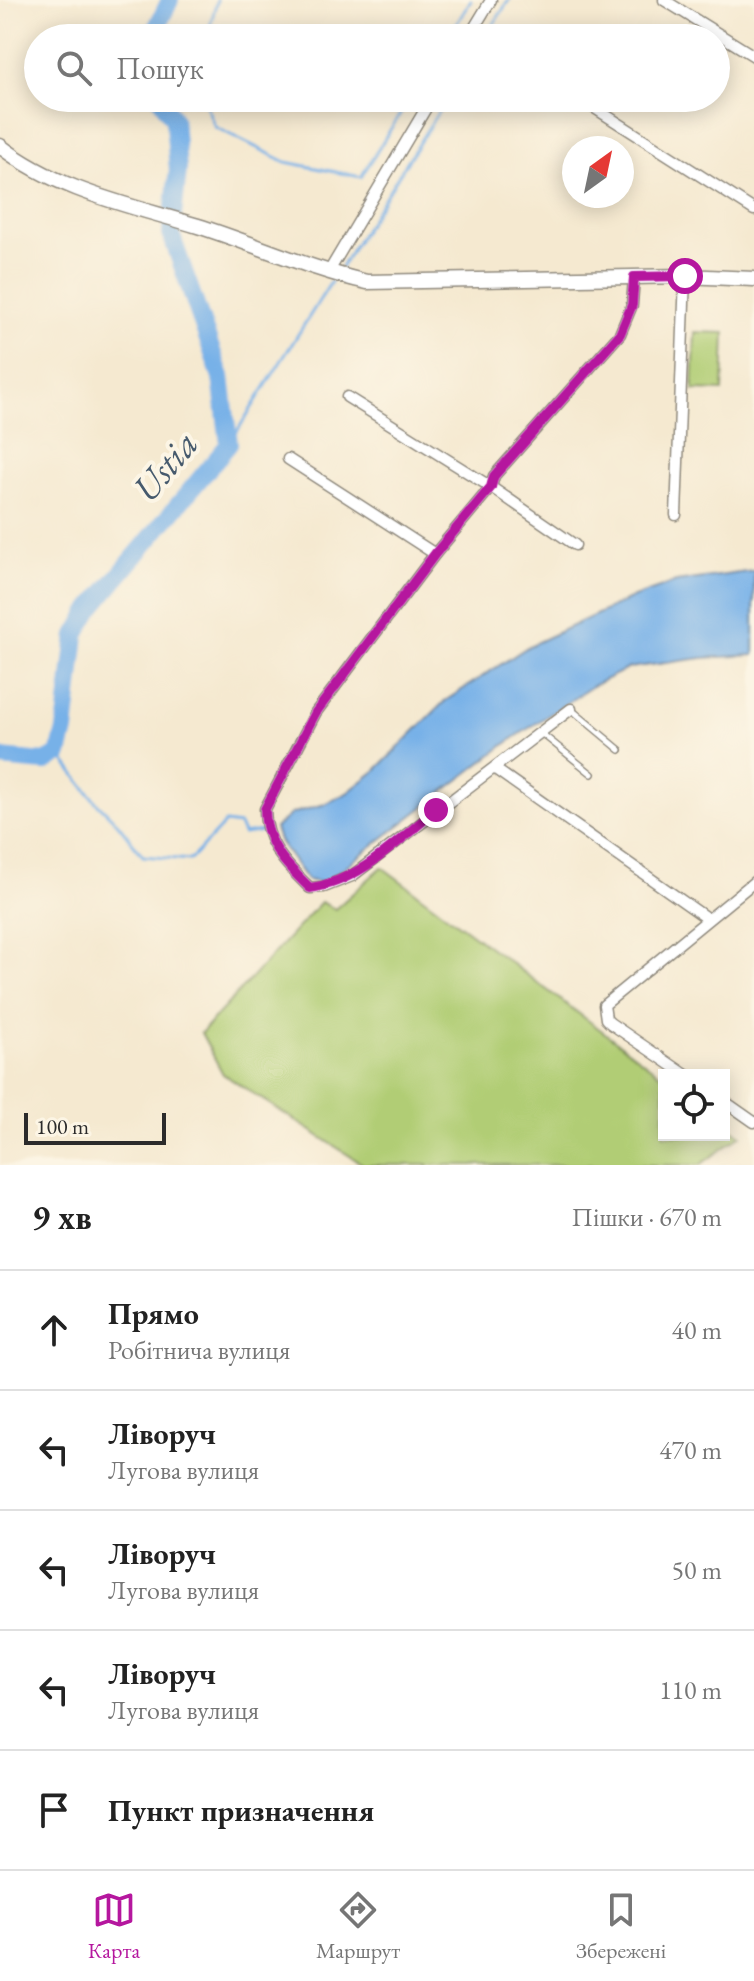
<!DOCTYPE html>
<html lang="uk">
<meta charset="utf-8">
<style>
:root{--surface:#fff;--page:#f2f2f2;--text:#222;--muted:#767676;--line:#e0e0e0;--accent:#b5179e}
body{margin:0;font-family:"EB Garamond",serif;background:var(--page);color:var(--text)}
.controls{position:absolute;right:24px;bottom:24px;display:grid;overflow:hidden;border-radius:0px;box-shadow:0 4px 20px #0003}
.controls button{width:72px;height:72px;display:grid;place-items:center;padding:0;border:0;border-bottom:2px solid var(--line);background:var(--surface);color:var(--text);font:40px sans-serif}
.compass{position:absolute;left:562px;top:136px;width:72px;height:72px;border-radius:50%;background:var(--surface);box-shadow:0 4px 20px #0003;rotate:33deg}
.scale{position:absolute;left:24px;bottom:20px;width:142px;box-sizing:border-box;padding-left:8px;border:4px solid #2b2b2b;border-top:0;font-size:22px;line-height:28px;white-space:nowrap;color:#2b2b2b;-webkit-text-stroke:6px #fcf5e5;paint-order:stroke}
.stop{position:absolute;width:24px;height:24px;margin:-18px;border:6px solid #b5179e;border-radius:50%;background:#fff}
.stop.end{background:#b5179e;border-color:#fff;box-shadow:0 2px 8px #0008}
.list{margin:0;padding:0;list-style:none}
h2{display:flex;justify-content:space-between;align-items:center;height:104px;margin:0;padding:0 32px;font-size:34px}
h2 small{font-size:26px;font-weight:400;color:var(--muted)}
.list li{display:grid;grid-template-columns:52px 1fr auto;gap:24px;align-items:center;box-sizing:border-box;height:120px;padding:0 32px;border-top:2px solid var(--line)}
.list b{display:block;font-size:30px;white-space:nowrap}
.list p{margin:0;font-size:26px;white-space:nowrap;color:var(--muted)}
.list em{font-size:26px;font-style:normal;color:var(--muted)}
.icon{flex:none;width:44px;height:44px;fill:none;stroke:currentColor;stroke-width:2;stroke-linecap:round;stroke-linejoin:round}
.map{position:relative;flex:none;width:754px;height:1165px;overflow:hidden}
.search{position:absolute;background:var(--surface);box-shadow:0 4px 20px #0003;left:24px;right:24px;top:24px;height:88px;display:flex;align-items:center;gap:20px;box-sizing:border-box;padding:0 28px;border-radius:44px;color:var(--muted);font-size:30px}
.sheet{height:704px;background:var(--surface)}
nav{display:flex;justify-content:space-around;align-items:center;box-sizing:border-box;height:112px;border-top:2px solid var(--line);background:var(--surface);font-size:22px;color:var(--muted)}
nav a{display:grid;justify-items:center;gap:4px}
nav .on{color:var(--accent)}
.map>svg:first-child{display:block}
.green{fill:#b1cd74;stroke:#6e7c50;stroke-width:2}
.water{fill:#77b1e8;stroke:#516e8a;stroke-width:2}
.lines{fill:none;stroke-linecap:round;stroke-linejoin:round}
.stream{stroke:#77b1e8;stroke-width:3}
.river{stroke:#77b1e8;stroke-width:18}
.lane-casing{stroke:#908a7e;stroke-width:8}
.street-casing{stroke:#908a7e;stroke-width:13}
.secondary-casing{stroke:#908a7e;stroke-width:17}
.lane{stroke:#fff;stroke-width:5}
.street{stroke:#fff;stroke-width:10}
.secondary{stroke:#fff;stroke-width:14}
.route{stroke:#b5179e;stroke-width:10}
.labels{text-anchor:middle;stroke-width:8;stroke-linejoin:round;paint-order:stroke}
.water-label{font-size:38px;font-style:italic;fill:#465a6d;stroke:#fcf5e5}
</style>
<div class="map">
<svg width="754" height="1165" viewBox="0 0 754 1165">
<rect width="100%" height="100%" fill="#fcf5e5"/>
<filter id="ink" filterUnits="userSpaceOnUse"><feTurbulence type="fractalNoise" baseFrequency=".0125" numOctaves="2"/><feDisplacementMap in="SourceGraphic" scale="16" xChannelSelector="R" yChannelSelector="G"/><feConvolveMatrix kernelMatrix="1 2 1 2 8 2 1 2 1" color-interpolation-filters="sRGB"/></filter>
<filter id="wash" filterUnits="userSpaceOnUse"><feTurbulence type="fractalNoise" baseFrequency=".006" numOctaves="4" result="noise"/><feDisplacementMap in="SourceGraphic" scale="32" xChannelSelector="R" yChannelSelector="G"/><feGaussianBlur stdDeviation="1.8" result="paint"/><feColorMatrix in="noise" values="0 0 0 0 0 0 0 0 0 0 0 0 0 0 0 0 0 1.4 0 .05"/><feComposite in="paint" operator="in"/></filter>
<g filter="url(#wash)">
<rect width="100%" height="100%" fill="#f5e9d0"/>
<!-- green -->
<g class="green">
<polygon points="695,332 725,333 723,391 693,390"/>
<polygon points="382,867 664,1077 664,1135 724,1135 724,1122 741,1135 700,1165 364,1165 223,1074 201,1033 321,902 335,909"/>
</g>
<!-- water -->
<polygon class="water" points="754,571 754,655 702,658 629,668 594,685 511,740 324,883 307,880 279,841 275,828 291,814 325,804 347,793 375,771 445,701 529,646 634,597 676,582"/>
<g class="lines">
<!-- stream -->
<g class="stream">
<polyline points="207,38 217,0"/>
<polyline points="448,38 471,0"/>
<polyline points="485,38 509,0"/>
<polyline points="203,98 215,127 286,162 361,177 410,98"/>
<polyline points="341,267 447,98"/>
<polyline points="229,444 331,282"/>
<polyline points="59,754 95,801 118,824 143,856 190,860 225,823 239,825 243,834 263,831"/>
</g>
<!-- river -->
<g class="river">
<polyline points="154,38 155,31 170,0"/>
<polyline points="0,758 45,762 59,754 65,730 76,635 91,609 229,444 221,377 171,234 178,170 174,120 160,98"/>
</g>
</g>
</g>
<g filter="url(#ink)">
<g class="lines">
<defs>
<g id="lane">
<polyline points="572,710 620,750"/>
<polyline points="541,733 592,774"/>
</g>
<g id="street">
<polyline points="664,0 754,56"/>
<polyline points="468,38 491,0"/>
<polyline points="579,98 754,210"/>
<polyline points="328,273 432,98"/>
<polyline points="347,397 491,487 575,545"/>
<polyline points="288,459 435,554"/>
<polyline points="676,515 685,276"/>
<path d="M571,709L352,876L324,887L310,888C286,865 265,844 265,809L316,712L435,554L491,487L494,476L620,334L632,305L634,277"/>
<polyline points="495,769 708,919"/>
<polyline points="686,1075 610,1023 606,1019 604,1005 754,882"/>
<polyline points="724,1101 754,1122"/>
</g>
<path id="secondary" d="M0,146C58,191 129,205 198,226C255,244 309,269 367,282L685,276L754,279"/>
</defs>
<!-- lane casing -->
<use href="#lane" class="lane-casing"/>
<!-- street casing -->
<use href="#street" class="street-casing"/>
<!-- secondary casing -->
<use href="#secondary" class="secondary-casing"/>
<!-- lane -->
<use href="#lane" class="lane"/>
<!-- street -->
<use href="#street" class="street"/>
<!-- secondary -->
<use href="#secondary" class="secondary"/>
</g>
</g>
<g class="lines" filter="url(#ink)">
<!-- route -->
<path class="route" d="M436,810C398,840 360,882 310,888C286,865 265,844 265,809L316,712L435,554L491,487L494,476L620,334L632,305L634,277L685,276"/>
</g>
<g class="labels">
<!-- water labels -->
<g class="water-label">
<text transform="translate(165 466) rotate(-50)" y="13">Ustia</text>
</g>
</g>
</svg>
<div class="controls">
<button><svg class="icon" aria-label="locate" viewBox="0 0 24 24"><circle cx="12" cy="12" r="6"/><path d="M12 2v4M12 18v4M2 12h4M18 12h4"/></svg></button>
</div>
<svg class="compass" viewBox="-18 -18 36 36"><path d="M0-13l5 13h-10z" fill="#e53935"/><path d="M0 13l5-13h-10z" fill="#767676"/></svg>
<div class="scale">100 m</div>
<div class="stop" style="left:685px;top:276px"></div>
<div class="stop end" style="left:436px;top:810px"></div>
<div class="search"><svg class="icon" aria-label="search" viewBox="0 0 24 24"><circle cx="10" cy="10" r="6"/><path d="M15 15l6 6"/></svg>Пошук</div>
</div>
<section class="sheet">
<h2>9 хв<small>Пішки · 670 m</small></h2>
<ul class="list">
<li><svg class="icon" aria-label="ahead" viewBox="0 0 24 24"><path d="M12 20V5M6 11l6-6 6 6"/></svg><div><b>Прямо</b><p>Робітнича вулиця</p></div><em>40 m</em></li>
<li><svg class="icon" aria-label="left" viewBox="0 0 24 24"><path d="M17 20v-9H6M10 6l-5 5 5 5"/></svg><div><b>Ліворуч</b><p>Лугова вулиця</p></div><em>470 m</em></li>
<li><svg class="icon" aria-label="left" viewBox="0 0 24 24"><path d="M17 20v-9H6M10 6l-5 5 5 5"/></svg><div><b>Ліворуч</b><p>Лугова вулиця</p></div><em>50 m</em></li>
<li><svg class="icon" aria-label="left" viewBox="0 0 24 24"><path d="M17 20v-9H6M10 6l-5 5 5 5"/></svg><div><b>Ліворуч</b><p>Лугова вулиця</p></div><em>110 m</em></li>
<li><svg class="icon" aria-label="arrive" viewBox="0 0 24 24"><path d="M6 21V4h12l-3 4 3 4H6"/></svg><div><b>Пункт призначення</b></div></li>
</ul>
</section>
<nav>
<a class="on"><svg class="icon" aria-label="map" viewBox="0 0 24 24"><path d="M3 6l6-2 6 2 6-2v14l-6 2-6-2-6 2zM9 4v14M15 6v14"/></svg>Карта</a>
<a><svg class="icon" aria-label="directions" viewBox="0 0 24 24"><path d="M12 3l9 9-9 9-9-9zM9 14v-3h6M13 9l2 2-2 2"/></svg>Маршрут</a>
<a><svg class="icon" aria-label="saved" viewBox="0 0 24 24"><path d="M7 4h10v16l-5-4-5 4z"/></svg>Збережені</a>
</nav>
